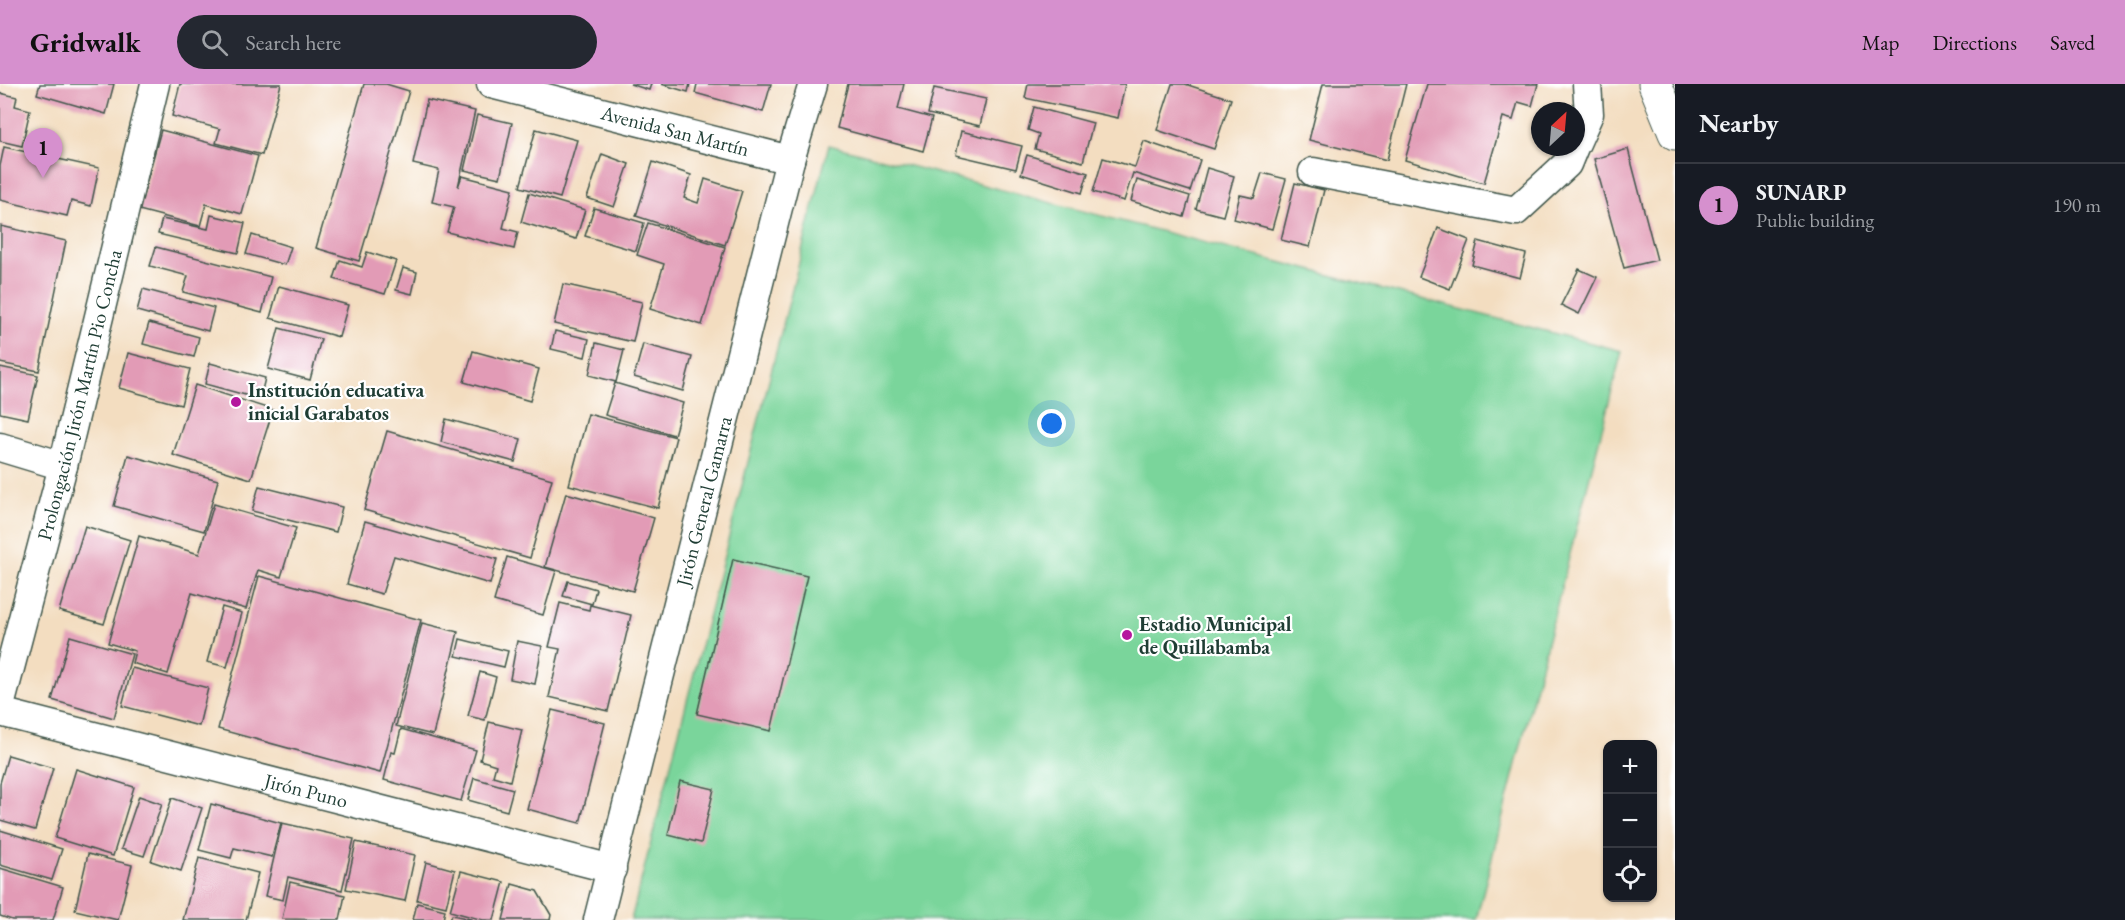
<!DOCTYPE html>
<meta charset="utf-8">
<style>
:root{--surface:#171b24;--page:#242831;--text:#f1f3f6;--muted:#9ea1a6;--line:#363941;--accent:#d690ce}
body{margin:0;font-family:"EB Garamond",serif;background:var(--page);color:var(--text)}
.controls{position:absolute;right:18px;bottom:18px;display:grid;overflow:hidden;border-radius:12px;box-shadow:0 2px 4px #0004}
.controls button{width:54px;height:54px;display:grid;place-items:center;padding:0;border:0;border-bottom:2px solid var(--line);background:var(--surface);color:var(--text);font:30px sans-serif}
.compass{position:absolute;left:1531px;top:18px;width:54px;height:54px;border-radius:50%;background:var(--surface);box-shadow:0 2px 4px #0004;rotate:26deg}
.you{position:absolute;left:1052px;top:340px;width:21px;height:21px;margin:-15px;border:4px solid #fff;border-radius:50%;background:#1a73e8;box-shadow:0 0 0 9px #1a73e833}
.badge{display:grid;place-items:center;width:39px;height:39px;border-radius:50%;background:var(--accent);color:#111;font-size:20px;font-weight:700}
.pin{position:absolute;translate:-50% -50px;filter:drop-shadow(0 2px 3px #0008)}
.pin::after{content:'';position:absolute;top:32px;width:21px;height:18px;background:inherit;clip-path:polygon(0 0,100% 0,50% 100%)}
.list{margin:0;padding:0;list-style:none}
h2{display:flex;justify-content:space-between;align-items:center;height:78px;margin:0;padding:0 24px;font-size:26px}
h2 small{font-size:20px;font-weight:400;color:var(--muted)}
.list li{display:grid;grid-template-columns:39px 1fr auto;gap:18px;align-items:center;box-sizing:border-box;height:84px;padding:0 24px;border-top:2px solid var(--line)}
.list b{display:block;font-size:22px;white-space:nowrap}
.list p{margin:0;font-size:20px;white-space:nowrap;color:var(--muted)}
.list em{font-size:20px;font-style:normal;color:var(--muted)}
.icon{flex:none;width:33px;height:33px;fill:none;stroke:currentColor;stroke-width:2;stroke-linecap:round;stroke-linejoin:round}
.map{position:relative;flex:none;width:1675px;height:836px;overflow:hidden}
header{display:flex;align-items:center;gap:36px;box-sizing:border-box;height:84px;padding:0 30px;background:var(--accent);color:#111}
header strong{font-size:28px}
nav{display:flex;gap:33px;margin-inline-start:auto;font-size:21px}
.search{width:420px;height:54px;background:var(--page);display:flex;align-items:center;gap:15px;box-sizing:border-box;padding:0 21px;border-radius:33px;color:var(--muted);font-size:22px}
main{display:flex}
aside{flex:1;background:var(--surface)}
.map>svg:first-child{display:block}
.green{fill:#7ad59b;stroke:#4c8968;stroke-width:1.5}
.building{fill:#e29bb6}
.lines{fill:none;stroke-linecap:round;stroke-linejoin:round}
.street-casing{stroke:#3f5549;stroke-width:31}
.secondary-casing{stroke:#3f5549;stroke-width:35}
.street{stroke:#fff;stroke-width:28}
.secondary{stroke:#fff;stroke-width:33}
.poi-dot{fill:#b5179e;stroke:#fff;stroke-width:2}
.labels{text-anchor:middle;stroke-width:4.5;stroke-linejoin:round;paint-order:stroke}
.street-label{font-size:20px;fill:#1f3d34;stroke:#fff}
.poi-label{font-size:20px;font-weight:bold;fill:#1f3d34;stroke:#fff;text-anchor:start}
</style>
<header>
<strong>Gridwalk</strong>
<div class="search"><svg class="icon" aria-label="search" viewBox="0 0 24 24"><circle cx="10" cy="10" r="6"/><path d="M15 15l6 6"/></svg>Search here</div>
<nav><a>Map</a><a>Directions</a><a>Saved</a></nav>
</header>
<main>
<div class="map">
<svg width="1675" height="836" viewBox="0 0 1675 836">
<rect width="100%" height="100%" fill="#fff"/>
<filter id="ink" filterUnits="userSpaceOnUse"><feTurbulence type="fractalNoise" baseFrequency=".0167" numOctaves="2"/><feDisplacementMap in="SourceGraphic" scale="12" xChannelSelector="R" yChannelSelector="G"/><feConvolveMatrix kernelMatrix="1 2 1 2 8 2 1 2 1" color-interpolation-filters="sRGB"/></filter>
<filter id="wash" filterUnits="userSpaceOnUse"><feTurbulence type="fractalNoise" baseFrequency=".008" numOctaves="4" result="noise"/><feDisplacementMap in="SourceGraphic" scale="24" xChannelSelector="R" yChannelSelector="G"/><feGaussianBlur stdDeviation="1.35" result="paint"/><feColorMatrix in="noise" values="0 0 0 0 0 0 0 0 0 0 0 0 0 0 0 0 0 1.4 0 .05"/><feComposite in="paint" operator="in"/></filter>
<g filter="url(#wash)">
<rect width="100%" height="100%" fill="#f3ddc0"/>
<!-- green -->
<polygon class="green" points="829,61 1622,267 1476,836 631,836"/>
<g id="blocks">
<!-- building -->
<g class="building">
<polygon points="40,0 114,0 106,30 37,10"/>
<polygon points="180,0 281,0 262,71 216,59 220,45 172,32"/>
<polygon points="364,0 386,0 409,7 359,177 316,164"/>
<polygon points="630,0 651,0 649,6"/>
<polygon points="661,0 690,0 688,8"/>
<polygon points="697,0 771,0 763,28 695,9"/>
<polygon points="848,0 904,0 898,25 932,34 923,67 837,44"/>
<polygon points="1028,0 1125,0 1118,34 1025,14"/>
<polygon points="1172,0 1185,0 1231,15 1214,65 1157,46"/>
<polygon points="1323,0 1406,0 1387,76 1309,56"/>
<polygon points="1427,0 1538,0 1532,22 1518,18 1513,36 1503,33 1484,99 1405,76"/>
<polygon points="934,4 986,15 980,42 928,30"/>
<polygon points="0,9 17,13 15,22 30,26 22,62 0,57"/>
<polygon points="427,16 475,27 458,103 462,92 513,105 503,144 518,148 514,165 447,148 454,123 432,118 439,86 413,80"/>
<polygon points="1034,23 1093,39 1083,78 1035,65 1039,50 1028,46"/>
<polygon points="477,31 512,39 500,94 464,86"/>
<polygon points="536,45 577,56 560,114 520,103"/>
<polygon points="161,46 258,72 242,130 206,120 200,142 139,126"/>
<polygon points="961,47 1022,62 1016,85 956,71"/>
<polygon points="1144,57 1200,76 1190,107 1133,89 1124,117 1093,108 1103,74 1135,83"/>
<polygon points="4,63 99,84 91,122 71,117 67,132 0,116 0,82"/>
<polygon points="1628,65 1657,176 1624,184 1594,75"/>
<polygon points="602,70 629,80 614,123 587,114"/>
<polygon points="1027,71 1088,89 1082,109 1021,90"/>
<polygon points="653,78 691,91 684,114 698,119 705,95 742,107 725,161 636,132"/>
<polygon points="1207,84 1234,92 1223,132 1196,125"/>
<polygon points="1262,89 1286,95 1272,145 1234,135 1240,111 1254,114"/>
<polygon points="1137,96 1190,112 1184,133 1131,117"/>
<polygon points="1295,99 1324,106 1310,163 1281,156"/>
<polygon points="529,109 585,126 576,155 521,138"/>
<polygon points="594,124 644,139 636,167 585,152"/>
<polygon points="211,131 245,139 238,169 158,150 162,135 208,145"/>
<polygon points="648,139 725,163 702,241 650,225 664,180 637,171"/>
<polygon points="1,142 66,157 39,287 0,279"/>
<polygon points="1438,144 1469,156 1450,205 1419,193"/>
<polygon points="252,151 291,163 285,181 246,170"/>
<polygon points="1478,157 1526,170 1520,194 1472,181"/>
<polygon points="156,163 271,193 262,229 183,208 188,192 150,182"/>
<polygon points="367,168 396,177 385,210 334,195 340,176 362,183"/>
<polygon points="403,184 417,188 412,210 396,206"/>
<polygon points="1579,185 1597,193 1579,230 1561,221"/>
<polygon points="563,200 642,218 633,258 554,240"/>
<polygon points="279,202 348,221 339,253 270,234"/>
<polygon points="143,205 214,224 208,247 137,227"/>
<polygon points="149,239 199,253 194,273 143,260"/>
<polygon points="279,244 321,255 310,296 268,285"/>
<polygon points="555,247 589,255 585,273 551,265"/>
<polygon points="596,259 624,266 616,298 589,291"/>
<polygon points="643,260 692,273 683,307 634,293"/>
<polygon points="473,267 539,285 530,317 464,298"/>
<polygon points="128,269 190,285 181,321 119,304"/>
<polygon points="210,279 265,294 260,315 205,300"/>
<polygon points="0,283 38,291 28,335 0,329"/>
<polygon points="615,299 683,319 674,351 605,331"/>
<polygon points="195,301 273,326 251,395 173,371"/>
<polygon points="588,330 676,353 658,424 569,401"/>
<polygon points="446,335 521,355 515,378 441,358"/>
<polygon points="387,347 552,395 530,474 364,426"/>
<polygon points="128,371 218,396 204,447 114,422"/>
<polygon points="259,402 342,423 336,448 252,427"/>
<polygon points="566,409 654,434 633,507 545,483"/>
<polygon points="214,420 296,444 281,493 258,486 246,525 192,509 168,590 132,579 135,567 108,559 139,452 199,470"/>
<polygon points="365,437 497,475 490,500 394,472 382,510 347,500"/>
<polygon points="85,442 130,456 104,540 59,527"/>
<polygon points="507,473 556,487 543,531 494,517"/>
<polygon points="733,475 807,492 771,647 697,630"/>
<polygon points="259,492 421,536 380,689 218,645"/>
<polygon points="568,497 596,505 592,520 563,512"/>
<polygon points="560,519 589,526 590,521 631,531 608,627 549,613 560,565 549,563"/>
<polygon points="222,523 242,529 227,583 207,578"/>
<polygon points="422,539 458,548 433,651 396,642"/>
<polygon points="70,552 132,570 114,634 52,616"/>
<polygon points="460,555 508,567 504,583 456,572"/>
<polygon points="517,557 542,562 535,600 510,595"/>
<polygon points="132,584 208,604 199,642 122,622"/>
<polygon points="480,588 496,593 485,636 468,632"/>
<polygon points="552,626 605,639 580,739 527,725"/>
<polygon points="489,638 522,646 510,697 493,692 496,681 480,676"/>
<polygon points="401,645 476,666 461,717 384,696 391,668 395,669"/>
<polygon points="8,671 53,684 35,746 0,736 0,699"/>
<polygon points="76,685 134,703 113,772 55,754"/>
<polygon points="474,694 513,705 507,727 468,716"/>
<polygon points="680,697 714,705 701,759 668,751"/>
<polygon points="139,712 162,720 144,772 121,765"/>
<polygon points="172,714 202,724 181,787 151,777"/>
<polygon points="211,720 281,739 272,773 234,764 231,774 199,766"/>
<polygon points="282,739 354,755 342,806 288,793 283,816 265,812"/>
<polygon points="0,746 62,765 52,796 0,781"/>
<polygon points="356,758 415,771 405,817 346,805"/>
<polygon points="88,770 132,781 118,836 75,826"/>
<polygon points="199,774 258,789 246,836 183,836"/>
<polygon points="426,778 455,786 446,823 417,816"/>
<polygon points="0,784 63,803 53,836 12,836 0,832"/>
<polygon points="461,787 504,798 494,836 483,836 450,827"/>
<polygon points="290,798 345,811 340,836 282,835"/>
<polygon points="512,800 537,807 551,831 550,836 503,836"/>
<polygon points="417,819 445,826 443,836 413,836"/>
<polygon points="452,831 471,835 471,836 450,836"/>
</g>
</g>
</g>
<g filter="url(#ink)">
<use href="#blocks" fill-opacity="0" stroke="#3f5549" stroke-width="1.5"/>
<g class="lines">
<defs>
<g id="street">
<path id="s1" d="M491,0L790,76"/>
<polyline points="1576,59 1589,30 1587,0"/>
<polyline points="1313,88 1516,127 1567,80 1574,63"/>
<polyline points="0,363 63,382"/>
<path id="s2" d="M0,622L63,382L155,0"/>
<path id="s3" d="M0,628L612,785"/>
<path id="s4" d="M598,836L790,76L813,0"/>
</g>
<polyline id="secondary" points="1655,0 1675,49"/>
</defs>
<!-- street casing -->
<use href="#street" class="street-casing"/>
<!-- secondary casing -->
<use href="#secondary" class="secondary-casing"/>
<!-- street -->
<use href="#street" class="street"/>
<!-- secondary -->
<use href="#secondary" class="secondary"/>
</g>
</g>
<!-- markers -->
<g class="poi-dot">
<circle cx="236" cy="318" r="6"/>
<circle cx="1127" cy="551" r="6"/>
</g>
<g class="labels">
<!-- street labels -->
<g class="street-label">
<text dy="7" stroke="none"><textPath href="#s1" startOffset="190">Avenida San Martín</textPath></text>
<text dy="7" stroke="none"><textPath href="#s2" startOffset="321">Prolongación Jirón Martín Pio Concha</textPath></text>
<text dy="7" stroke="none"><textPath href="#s4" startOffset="432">Jirón General Gamarra</textPath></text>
<text dy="7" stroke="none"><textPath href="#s3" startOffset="316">Jirón Puno</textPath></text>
</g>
<!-- poi labels -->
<g class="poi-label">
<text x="248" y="313">Institución educativa<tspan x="248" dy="23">inicial Garabatos</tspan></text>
<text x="1139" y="547">Estadio Municipal<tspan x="1139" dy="23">de Quillabamba</tspan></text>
</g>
</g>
</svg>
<div class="controls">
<button>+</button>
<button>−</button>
<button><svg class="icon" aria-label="locate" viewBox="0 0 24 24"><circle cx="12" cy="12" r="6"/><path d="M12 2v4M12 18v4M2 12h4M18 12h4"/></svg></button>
</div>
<svg class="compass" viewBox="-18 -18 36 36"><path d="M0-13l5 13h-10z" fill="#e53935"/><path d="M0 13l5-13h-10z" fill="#9ea1a6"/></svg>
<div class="you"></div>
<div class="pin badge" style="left:43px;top:94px">1</div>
</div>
<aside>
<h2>Nearby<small></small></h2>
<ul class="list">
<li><span class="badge">1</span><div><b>SUNARP</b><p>Public building</p></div><em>190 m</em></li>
</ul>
</aside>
</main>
